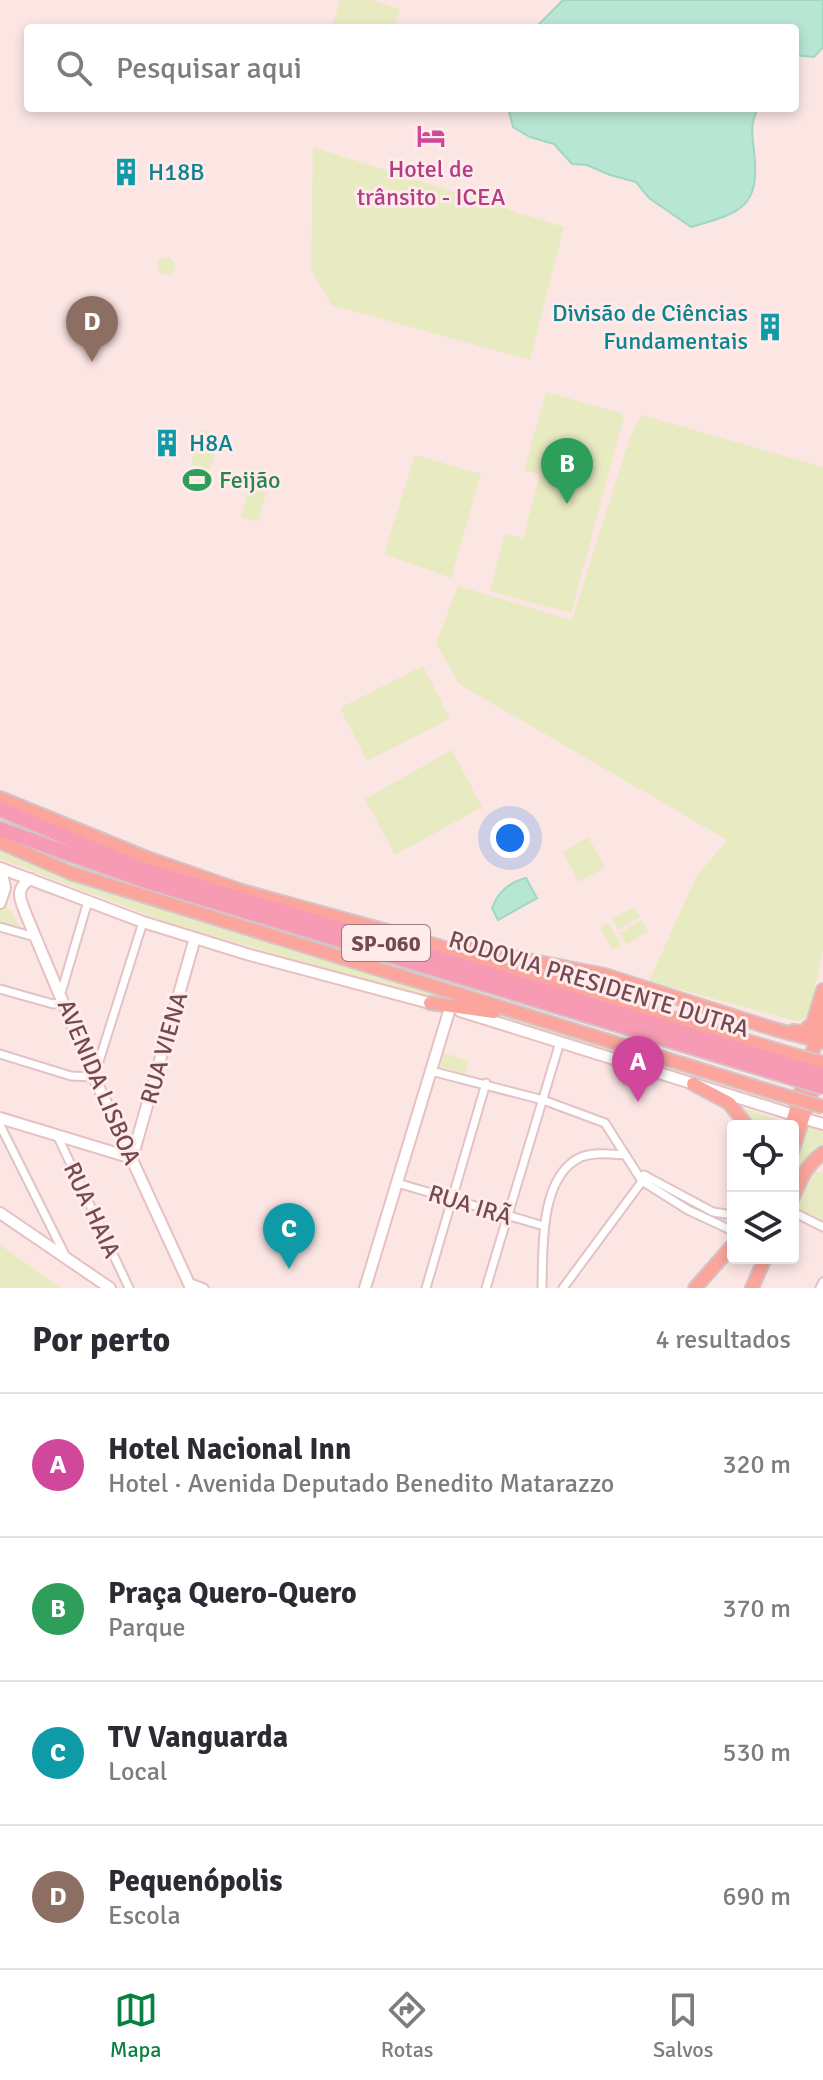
<!DOCTYPE html>
<html lang="pt">
<meta charset="utf-8">
<style>
:root{--surface:#fff;--page:#f7f7f7;--text:#2b2b33;--muted:#7c7c81;--line:#e1e1e2;--accent:#0b8043}
body{margin:0;font-family:Signika,sans-serif;background:var(--page);color:var(--text)}
.controls{position:absolute;right:24px;bottom:24px;display:grid;overflow:hidden;border-radius:8px;box-shadow:0 4px 12px #0003}
.controls button{width:72px;height:72px;display:grid;place-items:center;padding:0;border:0;border-bottom:2px solid var(--line);background:var(--surface);color:var(--text);font:40px sans-serif}
.you{position:absolute;left:510px;top:838px;width:28px;height:28px;margin:-20px;border:6px solid #fff;border-radius:50%;background:#1a73e8;box-shadow:0 0 0 12px #1a73e833}
.badge{display:grid;place-items:center;width:52px;height:52px;border-radius:50%;background:var(--accent);color:#fff;font-size:26px;font-weight:700}
.pin{position:absolute;translate:-50% -66px;filter:drop-shadow(0 2px 4px #0008)}
.pin::after{content:'';position:absolute;top:42px;width:28px;height:24px;background:inherit;clip-path:polygon(0 0,100% 0,50% 100%)}
.list{margin:0;padding:0;list-style:none}
h2{display:flex;justify-content:space-between;align-items:center;height:104px;margin:0;padding:0 32px;font-size:34px}
h2 small{font-size:26px;font-weight:400;color:var(--muted)}
.list li{display:grid;grid-template-columns:52px 1fr auto;gap:24px;align-items:center;box-sizing:border-box;height:144px;padding:0 32px;border-top:2px solid var(--line)}
.list b{display:block;font-size:30px;white-space:nowrap}
.list p{margin:0;font-size:26px;white-space:nowrap;color:var(--muted)}
.list em{font-size:26px;font-style:normal;color:var(--muted)}
.icon{flex:none;width:44px;height:44px;fill:none;stroke:currentColor;stroke-width:2;stroke-linecap:round;stroke-linejoin:round}
.map{position:relative;flex:none;width:823px;height:1288px;overflow:hidden}
.search{position:absolute;background:var(--surface);box-shadow:0 4px 12px #0003;left:24px;right:24px;top:24px;height:88px;display:flex;align-items:center;gap:20px;box-sizing:border-box;padding:0 28px;border-radius:8px;color:var(--muted);font-size:30px}
.sheet{height:680px;background:var(--surface)}
nav{display:flex;justify-content:space-around;align-items:center;box-sizing:border-box;height:112px;border-top:2px solid var(--line);background:var(--surface);font-size:22px;color:var(--muted)}
nav a{display:grid;justify-items:center;gap:4px}
nav .on{color:var(--accent)}
.map>svg:first-child{display:block}
.green{fill:#e8eac2}
.water{fill:#b8e6d4;stroke:#9fd8c2;stroke-width:2}
.lines{fill:none;stroke-linecap:round;stroke-linejoin:round}
.street-casing{stroke:#e3c2c4;stroke-width:11}
.secondary-casing{stroke:#e8c0c2;stroke-width:14}
.primary-casing{stroke:#d3c5c7;stroke-width:16}
.highway-casing{stroke:#d3c5c7;stroke-width:18}
.street{stroke:#fff;stroke-width:7}
.secondary{stroke:#fff;stroke-width:10}
.primary{stroke:#fba59c;stroke-width:12}
.highway{stroke:#f79bb4;stroke-width:14}
.primary-bridge-casing{stroke:#d3c5c7;stroke-width:16;stroke-linecap:butt}
.highway-bridge-casing{stroke:#d3c5c7;stroke-width:18;stroke-linecap:butt}
.primary-bridge{stroke:#fba59c;stroke-width:12}
.highway-bridge{stroke:#f79bb4;stroke-width:14}
.labels{text-anchor:middle;stroke-width:6;stroke-linejoin:round;paint-order:stroke}
.shield{fill:#ffecea;stroke:#9e7a7f;stroke-width:2}
.shield-label{font-size:22px;font-weight:bold;fill:#754951}
.hotel-label{font-size:24px;fill:#b23c85;stroke:#ffecea}
.culture-label{font-size:24px;fill:#0d838f;stroke:#ffecea;text-anchor:start}
.leisure-label{font-size:24px;fill:#27864d;stroke:#ffecea;text-anchor:start}
.street-label{font-size:24px;fill:#754951;stroke:#ffecea}
</style>
<div class="map">
<svg width="823" height="1288" viewBox="0 0 823 1288">
<rect width="100%" height="100%" fill="#fce6e4"/>
<!-- green -->
<g class="green">
<polygon points="340,0 371,0 400,9 394,28 332,28"/>
<polygon points="313,147 564,227 530,360 331,305 311,269"/>
<circle cx="166" cy="266" r="9"/>
<polygon points="546,392 621,413 624,417 571,613 490,591 505,534 523,538 540,475 524,470"/>
<polygon points="642,415 823,467 823,951 809,1014 803,1020 796,1021 649,981 696,877 727,840 459,684 436,643 458,586 572,620 630,437"/>
<polygon points="201,430 219,435 210,470 191,465"/>
<polygon points="415,455 481,474 451,578 384,554"/>
<polygon points="249,488 266,493 258,522 241,517"/>
<polygon points="423,666 450,719 367,761 340,708"/>
<polygon points="452,750 482,807 395,855 365,799"/>
<polygon points="588,837 605,867 579,882 563,852"/>
<polygon points="0,845 63,875 200,922 779,1100 169,923 0,859"/>
<polygon points="0,894 21,929 0,923"/>
<polygon points="634,907 640,917 618,930 612,919"/>
<polygon points="641,920 648,931 626,945 620,933"/>
<polygon points="608,923 621,945 612,950 600,928"/>
<polygon points="444,1053 469,1061 465,1074 440,1067"/>
<polygon points="737,1106 779,1120 775,1126 755,1126"/>
<polygon points="806,1123 823,1128 823,1144 799,1168 793,1187 793,1170"/>
<polygon points="816,1170 823,1174 823,1222 795,1209"/>
<polygon points="0,1245 61,1288 0,1288"/>
</g>
<!-- water -->
<g class="water">
<polygon points="563,0 823,0 823,47 814,57 795,55 795,28 535,28"/>
<path d="M508,108H758C750,124 752,134 754,151C761,209 739,213 691,227L649,198L636,182L610,175L587,165L572,164L554,144L530,137L513,127Z"/>
<path d="M526,878L537,898L498,920L492,908C498,892 510,882 526,878Z"/>
</g>
<g class="lines">
<defs>
<g id="street">
<polyline points="0,927 35,937"/>
<polyline points="0,989 53,1004 60,1003 63,998"/>
<polyline points="61,993 88,901"/>
<polyline points="0,1054 71,1076 94,1077 143,922"/>
<polyline points="431,1071 543,1100 605,1123 642,1181 688,1210 733,1231"/>
<polyline points="0,1125 65,1255"/>
<polyline points="57,1135 129,1288"/>
<polyline points="644,1175 713,1212 733,1215"/>
<polyline points="397,1183 544,1226"/>
<polyline points="793,1212 823,1227"/>
<polyline points="188,1282 204,1288"/>
<polyline points="426,1288 486,1083"/>
<polyline points="486,1288 560,1042"/>
<path d="M542,1288C543,1250 539,1176 581,1157C595,1152 610,1154 624,1155"/>
<polyline points="563,1288 646,1176"/>
<polyline points="820,1288 823,1282"/>
</g>
<g id="secondary">
<polyline points="0,868 143,922 250,955 437,1005"/>
<path d="M31,879C13,889 21,901 27,917L94,1077L191,1288"/>
<polyline points="0,903 5,888 1,869"/>
<polyline points="460,1011 794,1115"/>
<polyline points="0,1118 132,1158"/>
<polyline points="802,1118 823,1124"/>
<polyline points="132,1158 195,938"/>
<polyline points="0,1213 110,1288"/>
<polyline points="365,1288 450,1008"/>
</g>
<g id="primary">
<polyline points="0,798 147,858 242,891 405,936 780,1051"/>
<polyline points="0,842 71,873 769,1091"/>
<polyline points="471,949 605,975 774,1029 823,1042"/>
<polyline points="430,1003 494,1012"/>
<polyline points="793,1031 803,1032 813,1023 823,990"/>
<polyline points="693,1084 729,1103 747,1126"/>
<polyline points="791,1126 823,1016"/>
<polyline points="793,1149 816,1079"/>
<path d="M793,1198C801,1179 806,1165 823,1153"/>
<polyline points="695,1288 733,1245"/>
<polyline points="752,1288 765,1258"/>
</g>
<g id="highway">
<polyline points="0,809 141,869 777,1061"/>
<polyline points="0,829 140,879 774,1072"/>
</g>
</defs>
<!-- street casing -->
<use href="#street" class="street-casing"/>
<!-- secondary casing -->
<use href="#secondary" class="secondary-casing"/>
<!-- primary casing -->
<use href="#primary" class="primary-casing"/>
<!-- highway casing -->
<use href="#highway" class="highway-casing"/>
<!-- street -->
<use href="#street" class="street"/>
<!-- secondary -->
<use href="#secondary" class="secondary"/>
<!-- primary -->
<use href="#primary" class="primary"/>
<!-- highway -->
<use href="#highway" class="highway"/>
<defs>
<g id="primary-bridge">
<polyline points="780,1051 823,1063"/>
<polyline points="769,1091 823,1107"/>
</g>
<g id="highway-bridge">
<polyline points="777,1061 823,1075"/>
<polyline points="774,1072 823,1087"/>
</g>
</defs>
<!-- primary-bridge casing -->
<use href="#primary-bridge" class="primary-bridge-casing"/>
<!-- highway-bridge casing -->
<use href="#highway-bridge" class="highway-bridge-casing"/>
<!-- primary-bridge -->
<use href="#primary-bridge" class="primary-bridge"/>
<!-- highway-bridge -->
<use href="#highway-bridge" class="highway-bridge"/>
</g>
<!-- icons -->
<defs>
<symbol id="hotel-bare" viewBox="-9 -9 18 18"><path d="M-6-4.5h1.5V1H6V5H4.5V3h-9V5H-6ZM-4 0a1.8 1.8 0 1 1 3.6 0ZM.5 0V-2.5h3Q6-2.5 6 0Z" fill="#d1479c" stroke="#ffecea" stroke-width="2.5" paint-order="stroke"/></symbol>
<symbol id="building-bare" viewBox="-9 -9 18 18"><path d="M-4-6H4V6H1V3H-1V6H-4ZM-2.5-4.3h1.7v1.8h-1.7ZM.8-4.3h1.7v1.8H.8ZM-2.5-1h1.7V.8h-1.7ZM.8-1h1.7V.8H.8Z" fill="#0f9aa8" stroke="#ffecea" stroke-width="2.5" paint-order="stroke"/></symbol>
<symbol id="stadium-bare" viewBox="-9 -9 18 18"><path d="M0-5a6.5 5 0 1 0 0 10a6.5 5 0 1 0 0-10ZM-3.5-1.8h7v3.6h-7Z" fill="#2e9e5b" stroke="#ffecea" stroke-width="2.5" paint-order="stroke"/></symbol>
</defs>
<g fill-rule="evenodd">
<use href="#hotel-bare" x="411" y="116" width="40" height="40"/>
<use href="#building-bare" x="106" y="152" width="40" height="40"/>
<use href="#building-bare" x="750" y="307" width="40" height="40"/>
<use href="#building-bare" x="147" y="423" width="40" height="40"/>
<use href="#stadium-bare" x="177" y="460" width="40" height="40"/>
</g>
<g class="labels">
<!-- shield labels -->
<rect class="shield" x="342" y="925" width="88" height="36" rx="6"/>
<g class="shield-label">
<text x="386" y="951">SP-060</text>
</g>
<!-- hotel labels -->
<g class="hotel-label">
<text x="431" y="177">Hotel de<tspan x="431" dy="28">trânsito - ICEA</tspan></text>
</g>
<!-- culture labels -->
<g class="culture-label">
<text x="148" y="180">H18B</text>
<text x="748" y="321" text-anchor="end">Divisão de Ciências<tspan x="748" dy="28">Fundamentais</tspan></text>
<text x="189" y="451">H8A</text>
</g>
<!-- leisure labels -->
<g class="leisure-label">
<text x="219" y="488">Feijão</text>
</g>
<!-- street labels -->
<g class="street-label">
<text transform="translate(599 984) rotate(17)" y="8">RODOVIA PRESIDENTE DUTRA</text>
<text transform="translate(164 1048) rotate(-74)" y="8">RUA VIENA</text>
<text transform="translate(99 1082) rotate(67)" y="8">AVENIDA LISBOA</text>
<text transform="translate(470 1205) rotate(17)" y="8">RUA IRÃ</text>
<text transform="translate(92 1210) rotate(65)" y="8">RUA HAIA</text>
</g>
</g>
</svg>
<div class="controls">
<button><svg class="icon" aria-label="locate" viewBox="0 0 24 24"><circle cx="12" cy="12" r="6"/><path d="M12 2v4M12 18v4M2 12h4M18 12h4"/></svg></button>
<button><svg class="icon" aria-label="layers" viewBox="0 0 24 24"><path d="M12 4l9 5-9 5-9-5zM3 14l9 5 9-5"/></svg></button>
</div>
<div class="you"></div>
<div class="pin badge" style="left:638px;top:1102px;background:#d1479c">A</div>
<div class="pin badge" style="left:567px;top:504px;background:#2e9e5b">B</div>
<div class="pin badge" style="left:289px;top:1269px;background:#0f9aa8">C</div>
<div class="pin badge" style="left:92px;top:362px;background:#8d6e63">D</div>
<div class="search"><svg class="icon" aria-label="search" viewBox="0 0 24 24"><circle cx="10" cy="10" r="6"/><path d="M15 15l6 6"/></svg>Pesquisar aqui</div>
</div>
<section class="sheet">
<h2>Por perto<small>4 resultados</small></h2>
<ul class="list">
<li><span class="badge" style="background:#d1479c">A</span><div><b>Hotel Nacional Inn</b><p>Hotel · Avenida Deputado Benedito Matarazzo</p></div><em>320 m</em></li>
<li><span class="badge" style="background:#2e9e5b">B</span><div><b>Praça Quero-Quero</b><p>Parque</p></div><em>370 m</em></li>
<li><span class="badge" style="background:#0f9aa8">C</span><div><b>TV Vanguarda</b><p>Local</p></div><em>530 m</em></li>
<li><span class="badge" style="background:#8d6e63">D</span><div><b>Pequenópolis</b><p>Escola</p></div><em>690 m</em></li>
</ul>
</section>
<nav>
<a class="on"><svg class="icon" aria-label="map" viewBox="0 0 24 24"><path d="M3 6l6-2 6 2 6-2v14l-6 2-6-2-6 2zM9 4v14M15 6v14"/></svg>Mapa</a>
<a><svg class="icon" aria-label="directions" viewBox="0 0 24 24"><path d="M12 3l9 9-9 9-9-9zM9 14v-3h6M13 9l2 2-2 2"/></svg>Rotas</a>
<a><svg class="icon" aria-label="saved" viewBox="0 0 24 24"><path d="M7 4h10v16l-5-4-5 4z"/></svg>Salvos</a>
</nav>
